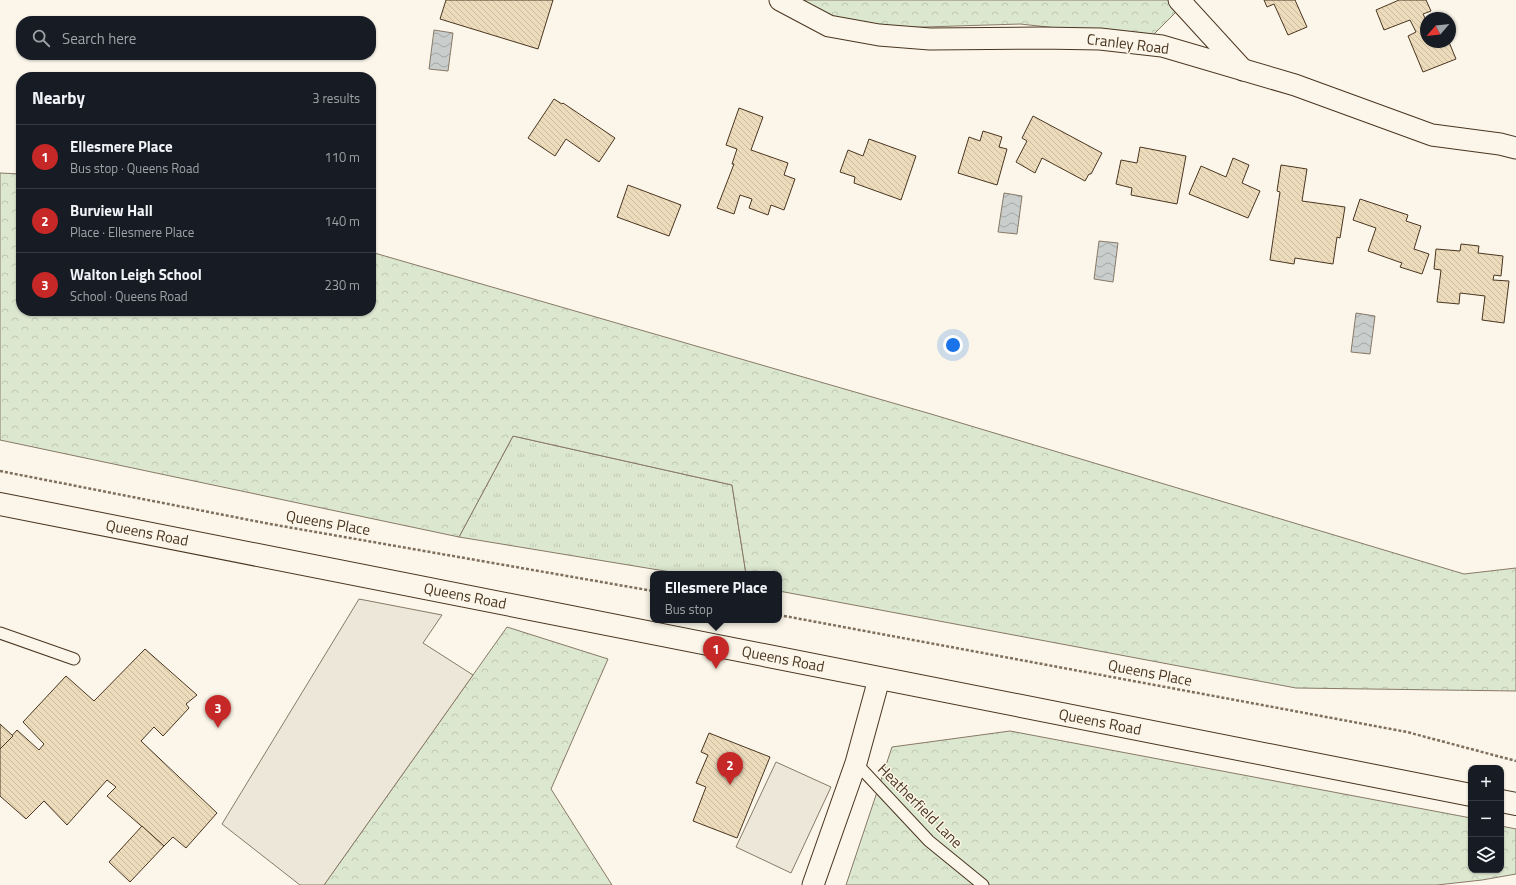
<!DOCTYPE html>
<meta charset="utf-8">
<style>
:root{--surface:#171b24;--page:#242831;--text:#f1f3f6;--muted:#9ea1a6;--line:#363941;--accent:#c62828}
body{margin:0;font-family:"Titillium Web",sans-serif;background:var(--page);color:var(--text)}
.controls{position:absolute;right:12px;bottom:12px;display:grid;overflow:hidden;border-radius:8px;box-shadow:0 1px 3px #0004}
.controls button{width:36px;height:36px;display:grid;place-items:center;padding:0;border:0;border-bottom:1px solid var(--line);background:var(--surface);color:var(--text);font:20px sans-serif}
.compass{position:absolute;left:1420px;top:12px;width:36px;height:36px;border-radius:50%;background:var(--surface);box-shadow:0 1px 3px #0004;rotate:242deg}
.you{position:absolute;left:953px;top:345px;width:14px;height:14px;margin:-10px;border:3px solid #fff;border-radius:50%;background:#1a73e8;box-shadow:0 0 0 6px #1a73e833}
.badge{display:grid;place-items:center;width:26px;height:26px;border-radius:50%;background:var(--accent);color:#fff;font-size:13px;font-weight:700}
.pin{position:absolute;translate:-50% -33px;filter:drop-shadow(0 1px 2px #0008)}
.pin::after{content:'';position:absolute;top:21px;width:14px;height:12px;background:inherit;clip-path:polygon(0 0,100% 0,50% 100%)}
.popup{position:absolute;left:650px;top:571px;width:132px;height:52px;box-sizing:border-box;display:grid;place-content:center;border-radius:8px;background:var(--surface);filter:drop-shadow(0 1px 3px #0005);font-size:13px;white-space:nowrap;color:var(--muted)}
.popup b{font-size:15px;color:var(--text)}
.popup::after{content:'';position:absolute;left:50%;top:100%;margin-left:-8px;border:8px solid transparent;border-top-color:var(--surface)}
.list{margin:0;padding:0;list-style:none}
h2{display:flex;justify-content:space-between;align-items:center;height:52px;margin:0;padding:0 16px;font-size:17px}
h2 small{font-size:13px;font-weight:400;color:var(--muted)}
.list li{display:grid;grid-template-columns:26px 1fr auto;gap:12px;align-items:center;box-sizing:border-box;height:64px;padding:0 16px;border-top:1px solid var(--line)}
.list b{display:block;font-size:15px;white-space:nowrap}
.list p{margin:0;font-size:13px;white-space:nowrap;color:var(--muted)}
.list em{font-size:13px;font-style:normal;color:var(--muted)}
.icon{flex:none;width:22px;height:22px;fill:none;stroke:currentColor;stroke-width:2;stroke-linecap:round;stroke-linejoin:round}
.map{position:relative;flex:none;width:1516px;height:885px;overflow:hidden}
.search{position:absolute;background:var(--surface);box-shadow:0 1px 3px #0004;left:16px;top:16px;width:360px;height:44px;display:flex;align-items:center;gap:10px;box-sizing:border-box;padding:0 14px;border-radius:16px;color:var(--muted);font-size:15px}
.panel{position:absolute;background:var(--surface);box-shadow:0 1px 3px #0004;left:16px;top:72px;width:360px;height:244px;border-radius:16px}
.map>svg:first-child{display:block}
.grass{fill:url(#grass-tufts);stroke:#887966}
.forest{fill:url(#forest-crowns);stroke:#887966}
.parking{fill:#ede7d9;stroke:#887966}
.water{fill:url(#water-waves);stroke:#887966}
.building{fill:url(#building-back-hatch);stroke:#4a3520}
.lines{fill:none;stroke-linecap:round;stroke-linejoin:round}
.lane-casing{stroke:#4a3520;stroke-width:13}
.street-casing{stroke:#4a3520;stroke-width:23}
.primary-casing{stroke:#4a3520;stroke-width:24}
.path{stroke:#7f6f5c;stroke-width:2.5;stroke-dasharray:3 2;stroke-linecap:butt}
.lane{stroke:#fbf6e9;stroke-width:11}
.street{stroke:#fbf6e9;stroke-width:21}
.primary{stroke:#fbf6e9;stroke-width:22}
.labels{text-anchor:middle;stroke-width:3;stroke-linejoin:round;paint-order:stroke}
.street-label{font-size:15px;fill:#4a3520;stroke:#fbf6e9}
</style>
<div class="map">
<svg width="1516" height="885" viewBox="0 0 1516 885">
<defs>
<pattern id="grass-tufts" width="24" height="20" patternUnits="userSpaceOnUse"><rect width="24" height="20" fill="#dce7d0"/><path d="M3 7l-1-3M5 7V3M7 7l1-3M15 17l-1-3M17 17v-4M19 17l1-3" fill="none" stroke="#bec7b2"/></pattern>
<pattern id="forest-crowns" width="20" height="18" patternUnits="userSpaceOnUse"><rect width="20" height="18" fill="#dce7d0"/><path d="M2 6a3 3 0 1 1 6 0M12 15a3 3 0 1 1 6 0" fill="none" stroke="#bec7b2"/></pattern>
<pattern id="water-waves" width="16" height="10" patternUnits="userSpaceOnUse"><rect width="16" height="10" fill="#c9cecd"/><path d="M0 5q4-4 8 0t8 0" fill="none" stroke="#a5a8a6"/></pattern>
<pattern id="building-back-hatch" width="6" height="6" patternUnits="userSpaceOnUse"><rect width="6" height="6" fill="#ecdcbc"/><path d="M-1 5l2 2M0 0l6 6M5-1l2 2" fill="none" stroke="#ccbda1"/></pattern>
</defs>
<rect width="100%" height="100%" fill="#fbf6e9"/>
<!-- grass -->
<polygon class="grass" points="513,436 732,485 746,574 683,574 459,537"/>
<!-- forest -->
<g class="forest">
<polygon points="804,0 1172,0 1180,8 1150,38 1020,24 893,28 829,18"/>
<polygon points="0,173 21,174 21,311 371,311 371,252 931,414 1464,574 1516,568 1516,691 1296,688 779,591 779,574 746,574 732,485 513,436 459,537 0,440"/>
<polygon points="507,627 608,659 551,789 612,885 324,885"/>
<polygon points="1010,731 1471,818 1471,870 1501,870 1501,826 1516,829 1516,874 1482,880 1437,885 846,885 892,747"/>
</g>
<!-- parking -->
<g class="parking">
<polygon points="359,599 442,615 423,643 473,675 324,885 300,885 222,824"/>
<polygon points="776,762 831,787 791,873 736,847"/>
</g>
<!-- water -->
<g class="water">
<polygon points="434,30 453,33 448,71 429,69"/>
<polygon points="1004,193 1022,196 1017,234 998,232"/>
<polygon points="1099,241 1118,243 1113,282 1094,279"/>
<polygon points="1356,313 1375,316 1370,354 1351,352"/>
</g>
<!-- building -->
<g class="building">
<polygon points="446,0 553,0 538,49 440,19"/>
<polygon points="1264,0 1295,0 1307,27 1288,35 1274,4 1267,7"/>
<polygon points="1399,0 1426,0 1431,11 1423,14 1426,20 1426,42 1449,42 1456,59 1423,72 1408,36 1416,32 1410,20 1384,30 1376,10"/>
<polygon points="554,99 562,104 563,103 615,138 599,162 566,139 555,156 528,138"/>
<polygon points="739,108 763,117 751,150 788,163 784,175 795,179 784,210 771,205 768,215 749,208 752,199 740,195 734,214 717,208 734,164 732,164 737,149 726,145"/>
<polygon points="1033,116 1102,153 1091,174 1089,174 1085,181 1042,158 1035,173 1016,162 1027,141 1022,138"/>
<polygon points="983,131 1002,137 999,147 1007,149 997,185 958,173 969,137 980,141"/>
<polygon points="869,139 916,156 901,200 854,183 855,177 840,172 848,150 863,156"/>
<polygon points="1140,147 1186,156 1177,204 1131,195 1132,188 1116,184 1121,160 1137,163"/>
<polygon points="1233,158 1249,165 1242,183 1260,191 1248,218 1189,194 1201,166 1226,177"/>
<polygon points="1281,165 1307,169 1302,201 1345,207 1340,238 1337,237 1333,264 1295,258 1294,264 1270,260 1280,192 1277,191"/>
<polygon points="628,185 681,205 669,236 617,217"/>
<polygon points="1360,199 1408,215 1406,221 1421,226 1414,249 1429,254 1422,274 1400,267 1402,263 1368,251 1376,228 1353,220"/>
<polygon points="1461,244 1479,246 1478,253 1503,256 1501,276 1494,275 1493,280 1509,281 1504,323 1482,320 1485,296 1460,293 1459,304 1437,302 1441,270 1434,269 1436,249 1460,251"/>
<polygon points="145,649 197,695 186,704 189,708 163,736 154,727 141,741 217,813 186,848 173,837 164,846 107,796 116,787 107,780 67,825 44,801 26,819 0,796 0,749 17,730 39,750 44,744 23,722 66,676 94,701"/>
<polygon points="0,724 13,736 0,749"/>
<polygon points="709,733 770,757 737,838 693,821 706,787 696,783 708,755 701,752"/>
<polygon points="142,826 164,846 130,882 109,862"/>
</g>
<g class="lines">
<defs>
<g id="lane">
<polyline points="0,633 74,659"/>
<polyline points="856,763 929,841 983,885"/>
</g>
<g id="street">
<polyline points="780,0 829,26 879,35 930,39 1041,38 1100,39 1162,46 1295,85 1432,135 1500,144 1516,148"/>
<polyline points="1179,0 1243,70"/>
<polyline points="813,885 856,763 879,679"/>
</g>
<g id="primary">
<polyline points="0,504 1471,795"/>
<polyline points="1501,801 1516,804"/>
</g>
</defs>
<!-- lane casing -->
<use href="#lane" class="lane-casing"/>
<!-- street casing -->
<use href="#street" class="street-casing"/>
<!-- primary casing -->
<use href="#primary" class="primary-casing"/>
<!-- path -->
<g class="path">
<polyline points="0,471 270,524 653,591"/>
<polyline points="779,615 1407,732 1516,761"/>
</g>
<!-- lane -->
<use href="#lane" class="lane"/>
<!-- street -->
<use href="#street" class="street"/>
<!-- primary -->
<use href="#primary" class="primary"/>
</g>
<g class="labels">
<!-- street labels -->
<g class="street-label">
<text transform="translate(1128 44) rotate(7)" y="5">Cranley Road</text>
<text transform="translate(328 523) rotate(10)" y="5">Queens Place</text>
<text transform="translate(147 533) rotate(11)" y="5">Queens Road</text>
<text transform="translate(465 596) rotate(11)" y="5">Queens Road</text>
<text transform="translate(783 659) rotate(11)" y="5">Queens Road</text>
<text transform="translate(1150 673) rotate(11)" y="5">Queens Place</text>
<text transform="translate(1100 722) rotate(11)" y="5">Queens Road</text>
<text transform="translate(920 806) rotate(45)" y="5">Heatherfield Lane</text>
</g>
</g>
</svg>
<div class="controls">
<button>+</button>
<button>−</button>
<button><svg class="icon" aria-label="layers" viewBox="0 0 24 24"><path d="M12 4l9 5-9 5-9-5zM3 14l9 5 9-5"/></svg></button>
</div>
<svg class="compass" viewBox="-18 -18 36 36"><path d="M0-13l5 13h-10z" fill="#e53935"/><path d="M0 13l5-13h-10z" fill="#9ea1a6"/></svg>
<div class="you"></div>
<div class="pin badge" style="left:716px;top:669px">1</div>
<div class="popup"><b>Ellesmere Place</b>Bus stop</div>
<div class="pin badge" style="left:730px;top:785px">2</div>
<div class="pin badge" style="left:218px;top:728px">3</div>
<div class="search"><svg class="icon" aria-label="search" viewBox="0 0 24 24"><circle cx="10" cy="10" r="6"/><path d="M15 15l6 6"/></svg>Search here</div>
<section class="panel">
<h2>Nearby<small>3 results</small></h2>
<ul class="list">
<li><span class="badge">1</span><div><b>Ellesmere Place</b><p>Bus stop · Queens Road</p></div><em>110 m</em></li>
<li><span class="badge">2</span><div><b>Burview Hall</b><p>Place · Ellesmere Place</p></div><em>140 m</em></li>
<li><span class="badge">3</span><div><b>Walton Leigh School</b><p>School · Queens Road</p></div><em>230 m</em></li>
</ul>
</section>
</div>
